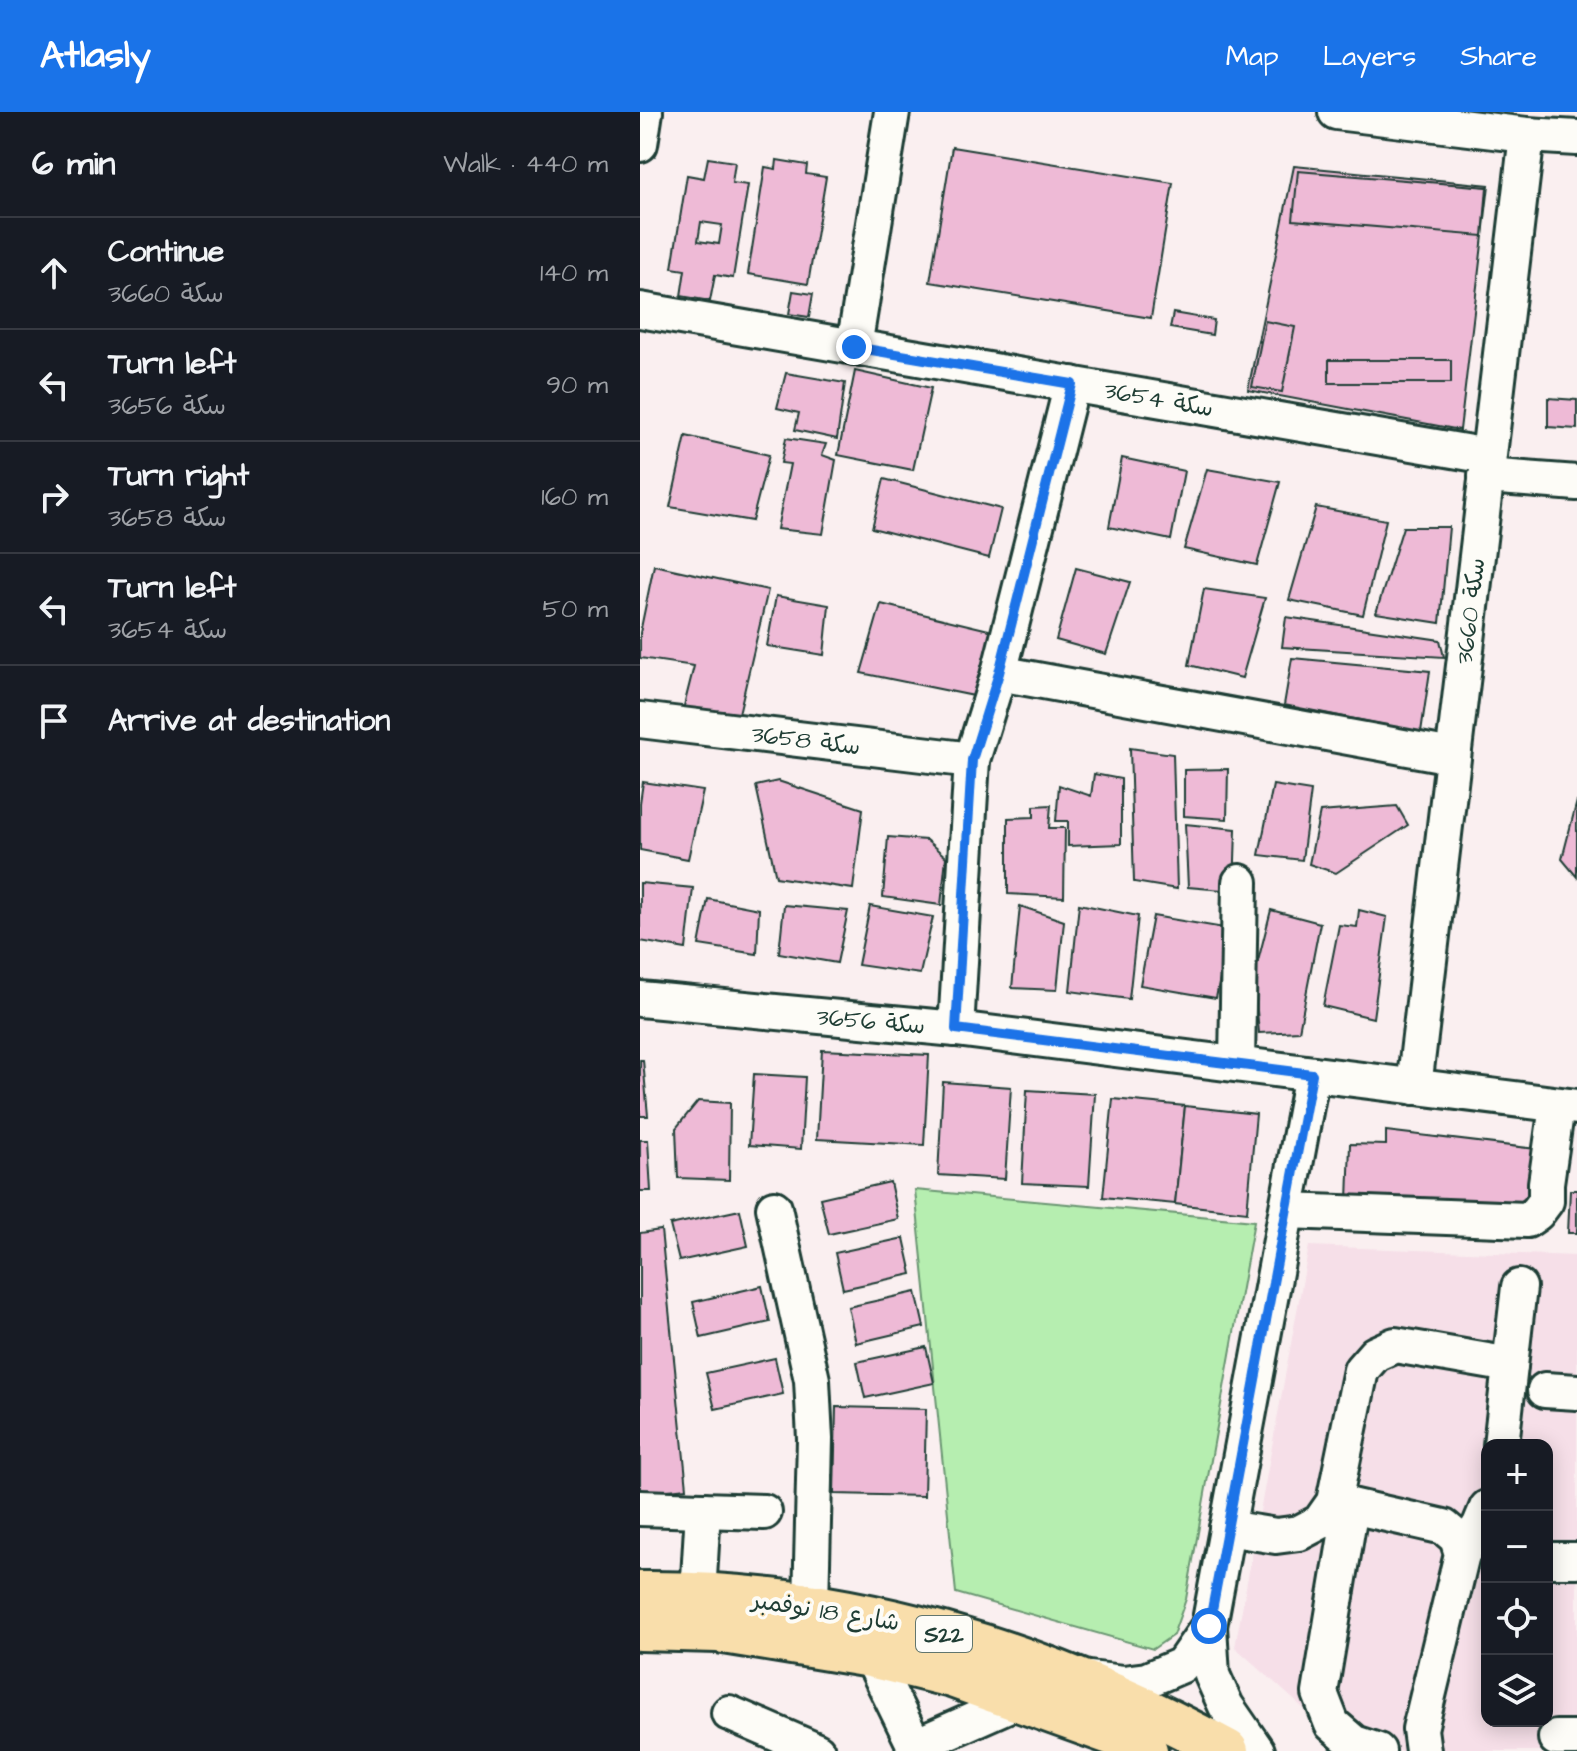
<!DOCTYPE html>
<meta charset="utf-8">
<style>
:root{--surface:#171b24;--page:#20242c;--text:#f1f3f6;--muted:#9ea1a6;--line:#363941;--accent:#1a73e8}
body{margin:0;font-family:"Architects Daughter","Playpen Sans Arabic",sans-serif;background:var(--page);color:var(--text)}
.controls{position:absolute;right:24px;bottom:24px;display:grid;overflow:hidden;border-radius:16px;box-shadow:0 4px 20px #0003}
.controls button{width:72px;height:72px;display:grid;place-items:center;padding:0;border:0;border-bottom:2px solid var(--line);background:var(--surface);color:var(--text);font:40px sans-serif}
.stop{position:absolute;width:24px;height:24px;margin:-18px;border:6px solid #1a73e8;border-radius:50%;background:#fff}
.stop.end{background:#1a73e8;border-color:#fff;box-shadow:0 2px 8px #0008}
.list{margin:0;padding:0;list-style:none}
h2{display:flex;justify-content:space-between;align-items:center;height:104px;margin:0;padding:0 32px;font-size:34px}
h2 small{font-size:26px;font-weight:400;color:var(--muted)}
.list li{display:grid;grid-template-columns:52px 1fr auto;gap:24px;align-items:center;box-sizing:border-box;height:112px;padding:0 32px;border-top:2px solid var(--line)}
.list b{display:block;font-size:30px;white-space:nowrap}
.list p{margin:0;font-size:26px;white-space:nowrap;color:var(--muted)}
.list em{font-size:26px;font-style:normal;color:var(--muted)}
.icon{flex:none;width:44px;height:44px;fill:none;stroke:currentColor;stroke-width:2;stroke-linecap:round;stroke-linejoin:round}
.map{position:relative;flex:none;width:937px;height:1639px;overflow:hidden}
header{display:flex;align-items:center;gap:48px;box-sizing:border-box;height:112px;padding:0 40px;background:var(--accent);color:#fff}
header strong{font-size:38px}
nav{display:flex;gap:44px;margin-inline-start:auto;font-size:28px}
main{display:flex}
aside{flex:1;background:var(--surface)}
.map>svg:first-child{display:block}
.built{fill:#f6dfe8;fill-rule:evenodd}
.green{fill:#b6eeb0;stroke:#6a9672;stroke-width:2}
.building{fill:#eebad6;stroke:#1f3d34;stroke-width:2;fill-rule:evenodd}
.lines{fill:none;stroke-linecap:round;stroke-linejoin:round}
.minor-casing{stroke:#1f3d34;stroke-width:40}
.major-casing{stroke:#1f3d34;stroke-width:48}
.minor{stroke:#fdfcf7;stroke-width:34}
.major{stroke:#f9deab;stroke-width:42}
.route{stroke:#1a73e8;stroke-width:10}
.labels{text-anchor:middle;stroke-width:8;stroke-linejoin:round;paint-order:stroke}
.shield{fill:#fdfcf7;stroke:#62766e;stroke-width:2}
.shield-label{font-size:22px;font-weight:bold;fill:#1f3d34}
.street-label{font-size:24px;fill:#1f3d34;stroke:#fdfcf7}
</style>
<header>
<strong>Atlasly</strong>
<nav><a>Map</a><a>Layers</a><a>Share</a></nav>
</header>
<main>
<aside>
<h2>6 min<small>Walk · 440 m</small></h2>
<ul class="list">
<li><svg class="icon" aria-label="ahead" viewBox="0 0 24 24"><path d="M12 20V5M6 11l6-6 6 6"/></svg><div><b>Continue</b><p>سكة 3660</p></div><em>140 m</em></li>
<li><svg class="icon" aria-label="left" viewBox="0 0 24 24"><path d="M17 20v-9H6M10 6l-5 5 5 5"/></svg><div><b>Turn left</b><p>سكة 3656</p></div><em>90 m</em></li>
<li><svg class="icon" aria-label="right" viewBox="0 0 24 24"><path d="M7 20v-9h11M14 6l5 5-5 5"/></svg><div><b>Turn right</b><p>سكة 3658</p></div><em>160 m</em></li>
<li><svg class="icon" aria-label="left" viewBox="0 0 24 24"><path d="M17 20v-9H6M10 6l-5 5 5 5"/></svg><div><b>Turn left</b><p>سكة 3654</p></div><em>50 m</em></li>
<li><svg class="icon" aria-label="arrive" viewBox="0 0 24 24"><path d="M6 21V4h12l-3 4 3 4H6"/></svg><div><b>Arrive at destination</b></div></li>
</ul>
</aside>
<div class="map">
<svg width="937" height="1639" viewBox="0 0 937 1639">
<rect width="100%" height="100%" fill="#faeff0"/>
<filter id="ink" filterUnits="userSpaceOnUse"><feTurbulence type="fractalNoise" baseFrequency=".0125" numOctaves="2"/><feDisplacementMap in="SourceGraphic" scale="16" xChannelSelector="R" yChannelSelector="G"/><feConvolveMatrix kernelMatrix="1 2 1 2 8 2 1 2 1" color-interpolation-filters="sRGB"/></filter>
<g filter="url(#ink)">
<!-- built -->
<path class="built" d="M669,1134L937,1144V1639H711L595,1535ZM847,1333H907V1609H847Z"/>
<!-- green -->
<polygon class="green" points="275,1078 614,1109 546,1487 533,1523 513,1537 316,1481"/>
<!-- building -->
<g class="building">
<polygon points="312,35 533,71 511,206 290,170"/>
<path d="M68,46L95,50L92,71L108,73L93,166L75,163L70,189L41,184L45,158L32,156L47,63L64,66ZM61,110L82,113L79,132L58,129Z"/>
<polygon points="137,48 167,53 166,62 186,65 168,172 108,162 125,55 136,57"/>
<polygon points="654,54 849,73 820,318 608,278"/>
<polygon points="658,59 847,75 843,124 653,108"/>
<polygon points="153,179 173,182 169,205 149,202"/>
<polygon points="533,201 574,208 572,223 530,216"/>
<polygon points="625,209 655,215 642,280 612,275"/>
<rect x="689" y="248" width="122" height="23"/>
<polygon points="215,259 291,276 273,358 198,343"/>
<polygon points="146,261 205,271 197,327 155,318 159,301 137,296"/>
<polygon points="908,286 937,288 937,317 908,315"/>
<polygon points="46,324 129,343 112,409 30,395"/>
<polygon points="146,326 186,332 182,343 196,348 183,422 137,417 150,352 141,351"/>
<polygon points="482,346 544,359 531,428 469,415"/>
<polygon points="567,357 640,370 617,453 544,437"/>
<polygon points="244,367 361,397 349,446 232,416"/>
<polygon points="676,395 746,408 723,503 649,488"/>
<polygon points="763,415 809,415 800,511 736,501"/>
<polygon points="14,453 128,478 98,606 43,598 54,554 0,546 0,521"/>
<polygon points="436,456 490,470 466,542 416,528"/>
<polygon points="564,477 625,486 602,566 549,553"/>
<polygon points="136,484 189,493 184,543 127,534"/>
<polygon points="241,492 353,519 334,584 221,561"/>
<polygon points="646,505 800,528 804,545 642,535"/>
<polygon points="652,546 790,559 781,620 644,593"/>
<polygon points="490,636 533,642 537,777 494,770"/>
<polygon points="588,657 587,707 544,704 544,658"/>
<polygon points="454,662 481,667 481,732 428,734 428,709 416,709 419,673 451,684"/>
<polygon points="138,669 223,697 213,777 136,765 116,674"/>
<polygon points="3,670 63,679 48,747 0,738 0,691"/>
<polygon points="633,673 671,679 662,748 619,743"/>
<polygon points="937,689 937,765 922,747"/>
<polygon points="411,693 409,716 425,716 424,785 368,782 368,706 394,705 394,694"/>
<polygon points="757,694 768,713 696,761 669,752 680,700"/>
<polygon points="545,712 596,717 594,779 548,775"/>
<polygon points="248,725 286,728 306,745 301,793 243,785"/>
<polygon points="0,771 53,776 46,837 0,829"/>
<polygon points="68,787 119,797 117,842 59,833"/>
<polygon points="439,792 498,804 489,887 430,879"/>
<polygon points="144,793 208,799 197,851 139,841"/>
<polygon points="230,794 293,805 280,862 218,853"/>
<polygon points="380,794 424,809 417,878 372,876"/>
<polygon points="631,798 680,811 659,919 619,921 614,865"/>
<polygon points="719,798 747,805 733,906 683,894 699,813 717,815"/>
<polygon points="513,804 590,817 576,886 500,873"/>
<polygon points="182,938 289,943 284,1033 177,1027"/>
<polygon points="0,948 3,948 8,1004 0,1004"/>
<polygon points="114,962 165,965 161,1037 109,1033"/>
<polygon points="303,970 371,975 365,1067 298,1063"/>
<polygon points="387,978 455,982 449,1074 382,1071"/>
<polygon points="473,987 545,994 535,1092 463,1085"/>
<polygon points="58,989 90,991 89,1068 38,1066 36,1016"/>
<polygon points="545,994 616,1002 607,1100 535,1092"/>
<polygon points="746,1019 896,1037 894,1094 708,1089 710,1032 746,1033"/>
<polygon points="0,1028 8,1028 11,1079 0,1079"/>
<polygon points="250,1070 258,1107 189,1122 180,1086"/>
<polygon points="930,1078 937,1078 937,1121 928,1121"/>
<polygon points="100,1098 108,1134 39,1149 30,1113"/>
<polygon points="21,1118 47,1376 0,1381 0,1121"/>
<polygon points="264,1126 272,1162 203,1177 195,1141"/>
<polygon points="122,1174 130,1210 61,1226 53,1190"/>
<polygon points="276,1180 284,1215 216,1231 208,1195"/>
<polygon points="286,1235 294,1271 225,1286 217,1250"/>
<polygon points="135,1246 143,1282 75,1297 66,1261"/>
<polygon points="196,1295 286,1297 284,1384 194,1382"/>
</g>
<g class="lines">
<defs>
<g id="minor">
<polyline points="696,0 887,23 937,26"/>
<polyline points="0,32 5,0"/>
<polyline points="0,198 848,344"/>
<polyline points="214,235 252,0"/>
<polyline points="846,364 937,371"/>
<polyline points="359,561 812,644"/>
<polyline points="0,608 332,648"/>
<polyline points="0,887 316,917 937,995"/>
<polyline points="316,917 332,648 359,561 432,272"/>
<polyline points="597,952 600,770"/>
<polyline points="774,975 887,23"/>
<polyline points="134,1096 172,1268 175,1327 171,1493"/>
<polyline points="647,1099 887,1108 897,1101 906,1089 906,1071 917,994"/>
<polyline points="905,1278 937,1280"/>
<polyline points="861,1333 879,1175"/>
<polyline points="694,1390 804,1415 817,1426 822,1442 780,1617 783,1639"/>
<polyline points="711,1394 680,1581 692,1612 714,1631 738,1639"/>
<polyline points="0,1396 124,1400"/>
<polyline points="587,1416 636,1424 659,1421 680,1410 694,1390 721,1258 735,1242 755,1233 870,1253"/>
<polyline points="822,1442 840,1413 847,1396"/>
<polyline points="907,1448 937,1448"/>
<polyline points="58,1483 63,1398"/>
<polyline points="231,1544 275,1634 273,1639"/>
<polyline points="449,1567 483,1571 507,1568 542,1553 569,1514"/>
<polyline points="89,1601 177,1639"/>
<polyline points="916,1626 937,1626"/>
<polyline points="275,1634 379,1588"/>
<polyline points="617,1639 586,1594 572,1563 569,1514 672,962"/>
</g>
<g id="major">
<path d="M0,1481C206,1479 408,1540 587,1639"/>
<polyline points="0,1517 78,1519 231,1544 312,1564 473,1622 506,1639"/>
</g>
</defs>
<!-- minor casing -->
<use href="#minor" class="minor-casing"/>
<!-- major casing -->
<use href="#major" class="major-casing"/>
<!-- minor -->
<use href="#minor" class="minor"/>
<!-- major -->
<use href="#major" class="major"/>
</g>
</g>
<g class="lines" filter="url(#ink)">
<!-- route -->
<polyline class="route" points="214,235 432,272 359,561 332,648 316,917 672,962 569,1514"/>
</g>
<g class="labels">
<!-- shield labels -->
<rect class="shield" x="276" y="1504" width="56" height="36" rx="6"/>
<g class="shield-label">
<text x="304" y="1530">S22</text>
</g>
<!-- street labels -->
<g class="street-label">
<text transform="translate(519 287) rotate(10)" y="8">سكة 3654</text>
<text transform="translate(830 499) rotate(-83)" y="8">سكة 3660</text>
<text transform="translate(166 628) rotate(7)" y="8">سكة 3658</text>
<text transform="translate(231 909) rotate(5)" y="8">سكة 3656</text>
<text transform="translate(186 1499) rotate(9)" y="8">شارع 18 نوفمبر</text>
</g>
</g>
</svg>
<div class="controls">
<button>+</button>
<button>−</button>
<button><svg class="icon" aria-label="locate" viewBox="0 0 24 24"><circle cx="12" cy="12" r="6"/><path d="M12 2v4M12 18v4M2 12h4M18 12h4"/></svg></button>
<button><svg class="icon" aria-label="layers" viewBox="0 0 24 24"><path d="M12 4l9 5-9 5-9-5zM3 14l9 5 9-5"/></svg></button>
</div>
<div class="stop" style="left:569px;top:1514px"></div>
<div class="stop end" style="left:214px;top:235px"></div>
</div>
</main>
